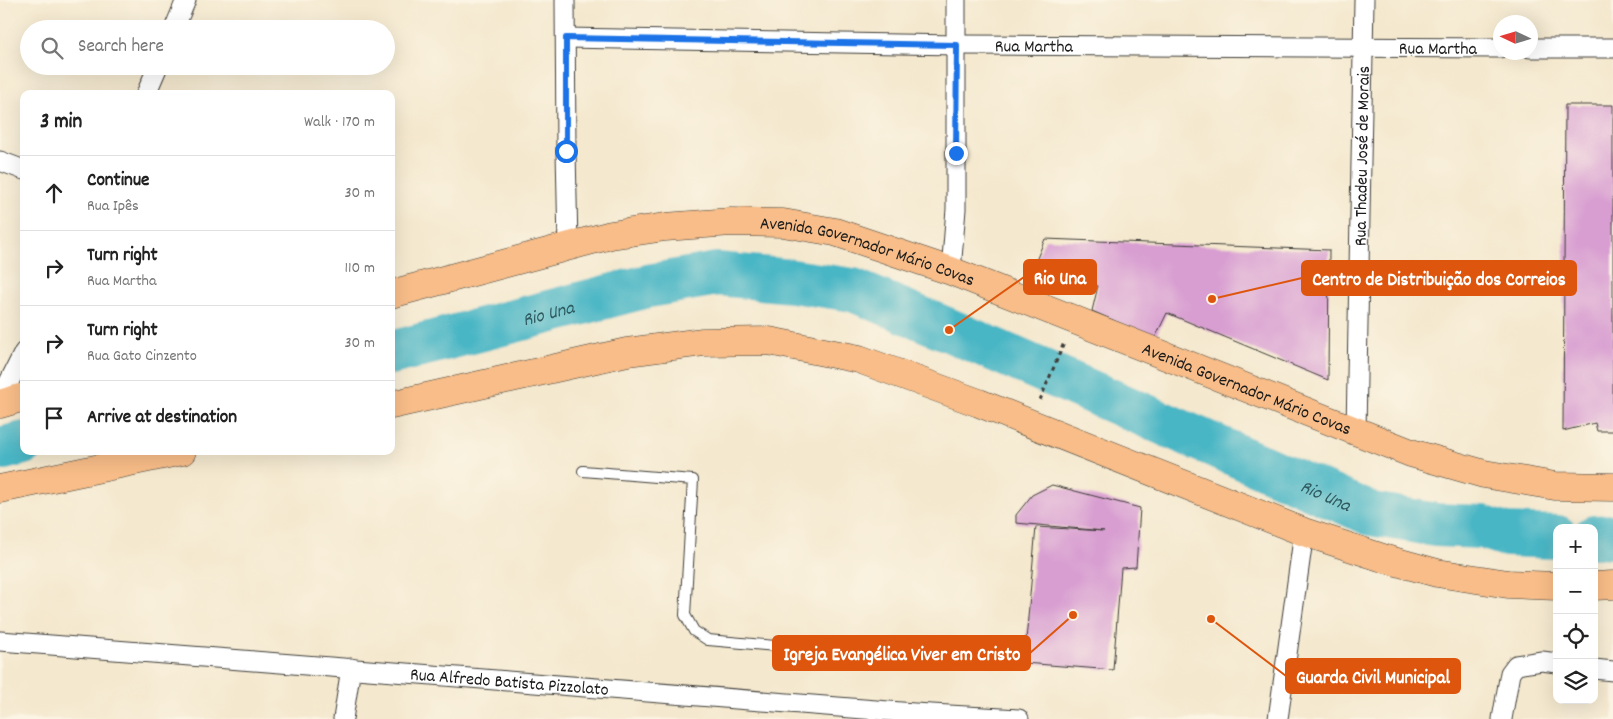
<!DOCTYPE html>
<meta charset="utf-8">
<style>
:root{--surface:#fff;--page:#f2f2f2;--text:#222;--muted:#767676;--line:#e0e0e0}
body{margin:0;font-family:Dekko,sans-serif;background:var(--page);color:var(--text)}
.controls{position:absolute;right:15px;bottom:15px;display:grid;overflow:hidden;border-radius:10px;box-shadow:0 5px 20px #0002}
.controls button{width:45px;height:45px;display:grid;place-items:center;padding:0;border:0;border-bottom:1px solid var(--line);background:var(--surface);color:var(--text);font:25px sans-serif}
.compass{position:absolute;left:1493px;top:15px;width:45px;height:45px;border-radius:50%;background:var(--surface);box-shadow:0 5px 20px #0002;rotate:274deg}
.stop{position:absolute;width:15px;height:15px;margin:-11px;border:4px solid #1a73e8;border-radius:50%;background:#fff}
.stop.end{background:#1a73e8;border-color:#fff;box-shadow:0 1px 5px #0008}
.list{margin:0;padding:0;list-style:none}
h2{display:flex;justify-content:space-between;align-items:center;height:65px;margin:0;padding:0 20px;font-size:21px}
h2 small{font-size:16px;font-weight:400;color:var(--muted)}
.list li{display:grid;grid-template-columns:32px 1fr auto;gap:15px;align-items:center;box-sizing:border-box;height:75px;padding:0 20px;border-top:1px solid var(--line)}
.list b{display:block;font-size:19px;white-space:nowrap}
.list p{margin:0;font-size:16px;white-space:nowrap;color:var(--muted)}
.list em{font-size:16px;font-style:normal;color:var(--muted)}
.icon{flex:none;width:28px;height:28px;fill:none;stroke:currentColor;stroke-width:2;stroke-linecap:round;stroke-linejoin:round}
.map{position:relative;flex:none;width:1613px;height:719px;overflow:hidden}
.search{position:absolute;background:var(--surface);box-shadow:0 5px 20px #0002;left:20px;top:20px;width:375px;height:55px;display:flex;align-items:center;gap:12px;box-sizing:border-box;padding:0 18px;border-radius:28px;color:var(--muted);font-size:19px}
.panel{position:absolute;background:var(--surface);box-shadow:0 5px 20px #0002;left:20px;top:90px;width:375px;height:365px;border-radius:10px}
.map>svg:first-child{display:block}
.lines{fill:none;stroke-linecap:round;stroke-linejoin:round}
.river{stroke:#4ab6c5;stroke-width:44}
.building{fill:#d89ed1}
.service-casing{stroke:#3c3b37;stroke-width:12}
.minor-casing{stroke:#3c3b37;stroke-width:21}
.trunk-casing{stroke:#3c3b37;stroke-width:29}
.path{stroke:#3c3b37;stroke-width:3;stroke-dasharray:4 4;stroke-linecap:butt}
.service{stroke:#fff;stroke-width:10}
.minor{stroke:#fff;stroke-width:19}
.trunk{stroke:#f8bd88;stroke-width:28}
.route{stroke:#1a73e8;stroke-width:6}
.labels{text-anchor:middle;stroke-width:4.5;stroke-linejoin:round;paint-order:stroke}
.street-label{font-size:18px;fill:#1c1c1c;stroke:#fcf5e5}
.water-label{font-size:19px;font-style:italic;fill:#2e5a60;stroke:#fcf5e5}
.leader{fill:none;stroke:#de560d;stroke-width:2}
.callout-dot{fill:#de560d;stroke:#fcf5e5;stroke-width:2}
.callout{fill:#de560d;stroke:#de560d;stroke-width:2}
.callout-label{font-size:19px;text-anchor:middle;font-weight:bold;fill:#fff}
</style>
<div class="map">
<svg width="1613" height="719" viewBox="0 0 1613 719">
<rect width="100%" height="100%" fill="#fcf5e5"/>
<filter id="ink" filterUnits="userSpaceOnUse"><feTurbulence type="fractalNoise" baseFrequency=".02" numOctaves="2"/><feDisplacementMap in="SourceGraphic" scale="10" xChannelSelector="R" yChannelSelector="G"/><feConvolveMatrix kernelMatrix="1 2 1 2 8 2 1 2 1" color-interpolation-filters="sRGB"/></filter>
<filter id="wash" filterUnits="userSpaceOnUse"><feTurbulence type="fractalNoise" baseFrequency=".0096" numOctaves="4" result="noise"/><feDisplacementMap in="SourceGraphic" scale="20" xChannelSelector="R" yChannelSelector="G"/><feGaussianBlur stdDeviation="1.12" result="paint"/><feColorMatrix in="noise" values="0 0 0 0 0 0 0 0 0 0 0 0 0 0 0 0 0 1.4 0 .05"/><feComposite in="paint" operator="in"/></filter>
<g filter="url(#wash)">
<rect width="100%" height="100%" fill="#f4e8ce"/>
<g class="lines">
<!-- river -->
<g class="river">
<path id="s1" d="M391,353L648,286L717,274L792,281L853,290L949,330L1371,514L1436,525L1482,527L1506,535L1557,537"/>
<polyline points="0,449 24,443"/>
<polyline points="1594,537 1613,536"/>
</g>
</g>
<g id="blocks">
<!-- building -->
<g class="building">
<polygon points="1565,105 1613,105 1613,431 1597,431 1595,423 1563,431"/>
<polygon points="1045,239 1329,250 1328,380 1167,313 1155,338 1092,311 1098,286 1035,263"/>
<polygon points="1052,485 1140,508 1136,567 1121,568 1113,670 1024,663 1036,527 1104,531 1016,523 1016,515 1032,495"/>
</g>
</g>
</g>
<g filter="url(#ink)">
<use href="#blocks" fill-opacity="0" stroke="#3c3b37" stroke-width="1"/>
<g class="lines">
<defs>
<polyline id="service" points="583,471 693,480 685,615 694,631 708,640 889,656"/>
<g id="minor">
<polyline points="565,0 566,151 568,245"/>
<polyline points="174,29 186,0"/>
<path id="s2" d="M566,38L957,45L1500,48"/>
<polyline points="1530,48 1613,48"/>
<polyline points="146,94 158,66"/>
<polyline points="0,161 24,170"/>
<polyline points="951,271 956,209 956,0"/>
<polyline points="0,400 24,352"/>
<path id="s3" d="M1356,431L1364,0"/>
<path id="s4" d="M0,641L914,713L1019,719"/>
<polyline points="1594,669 1613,671"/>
<polyline points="343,719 351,668"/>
<polyline points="1278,719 1304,532"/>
<polyline points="1502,719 1510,673 1516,665 1542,661 1557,663"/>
</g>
<g id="trunk">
<path id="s5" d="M391,294L611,235L665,227L731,222L783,223L835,232L951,271L1411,453L1484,474L1555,486L1613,487"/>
<polyline points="0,404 24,397"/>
<polyline points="391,405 627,352 703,342 769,341 859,359 979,403 1304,532 1386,559 1437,573 1508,584 1557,586"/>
<polyline points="0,489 182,451"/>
<polyline points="1594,586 1613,585"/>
</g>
</defs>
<!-- service casing -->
<use href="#service" class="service-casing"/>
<!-- minor casing -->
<use href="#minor" class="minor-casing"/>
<!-- trunk casing -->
<use href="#trunk" class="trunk-casing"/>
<!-- path -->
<polyline class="path" points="1040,400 1064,343"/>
<!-- service -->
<use href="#service" class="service"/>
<!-- minor -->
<use href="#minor" class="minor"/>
<!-- trunk -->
<use href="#trunk" class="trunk"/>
</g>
</g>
<g class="lines" filter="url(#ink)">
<!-- route -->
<polyline class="route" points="566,151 566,38 957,45 956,153"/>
</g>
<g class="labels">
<!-- street labels -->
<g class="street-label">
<text dy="6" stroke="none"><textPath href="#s2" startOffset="468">Rua Martha</textPath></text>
<text dy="6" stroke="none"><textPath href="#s2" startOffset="872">Rua Martha</textPath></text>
<text dy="6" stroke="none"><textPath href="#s3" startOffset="275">Rua Thadeu José de Morais</textPath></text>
<text dy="6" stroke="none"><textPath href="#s5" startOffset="489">Avenida Governador Mário Covas</textPath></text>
<text dy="6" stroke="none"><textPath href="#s5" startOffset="894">Avenida Governador Mário Covas</textPath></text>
<text dy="6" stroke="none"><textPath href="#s4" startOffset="511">Rua Alfredo Batista Pizzolato</textPath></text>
</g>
<!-- water labels -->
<g class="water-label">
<text dy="7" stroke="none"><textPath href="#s1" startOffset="162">Rio Una</textPath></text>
<text dy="7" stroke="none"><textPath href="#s1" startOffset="988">Rio Una</textPath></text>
</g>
</g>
<!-- callouts -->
<path class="leader" d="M949 330L1024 277M1212 299L1302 278M1073 615L1030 653M1211 619L1286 676"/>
<g class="callout-dot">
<circle cx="949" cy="330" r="5"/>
<circle cx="1212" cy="299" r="5"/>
<circle cx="1073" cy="615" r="5"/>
<circle cx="1211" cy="619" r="5"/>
</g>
<g class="callout">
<rect x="1024" y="260" width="72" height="34" rx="5"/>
<rect x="1302" y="261" width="274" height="34" rx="5"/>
<rect x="773" y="636" width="257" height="34" rx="5"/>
<rect x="1286" y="659" width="174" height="34" rx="5"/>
</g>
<g class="callout-label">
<text x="1060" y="284">Rio Una</text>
<text x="1439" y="285">Centro de Distribuição dos Correios</text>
<text x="902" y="660">Igreja Evangélica Viver em Cristo</text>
<text x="1373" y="683">Guarda Civil Municipal</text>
</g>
</svg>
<div class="controls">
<button>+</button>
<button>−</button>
<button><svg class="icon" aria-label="locate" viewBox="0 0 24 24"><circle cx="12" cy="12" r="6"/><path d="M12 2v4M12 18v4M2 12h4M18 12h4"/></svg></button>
<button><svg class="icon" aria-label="layers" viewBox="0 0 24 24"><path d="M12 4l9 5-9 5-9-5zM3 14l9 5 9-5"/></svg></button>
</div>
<svg class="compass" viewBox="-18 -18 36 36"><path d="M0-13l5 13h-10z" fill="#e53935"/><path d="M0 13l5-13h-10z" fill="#767676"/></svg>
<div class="stop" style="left:566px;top:151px"></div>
<div class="stop end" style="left:956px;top:153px"></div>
<div class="search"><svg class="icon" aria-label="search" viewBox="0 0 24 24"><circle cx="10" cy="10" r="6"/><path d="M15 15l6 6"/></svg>Search here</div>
<section class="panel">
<h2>3 min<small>Walk · 170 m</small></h2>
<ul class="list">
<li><svg class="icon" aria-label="ahead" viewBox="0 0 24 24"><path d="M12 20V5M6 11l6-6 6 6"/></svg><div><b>Continue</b><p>Rua Ipês</p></div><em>30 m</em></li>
<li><svg class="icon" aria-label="right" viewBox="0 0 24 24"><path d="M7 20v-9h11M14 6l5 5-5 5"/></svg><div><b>Turn right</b><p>Rua Martha</p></div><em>110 m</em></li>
<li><svg class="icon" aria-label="right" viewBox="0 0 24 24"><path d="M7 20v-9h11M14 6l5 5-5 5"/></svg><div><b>Turn right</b><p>Rua Gato Cinzento</p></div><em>30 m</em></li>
<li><svg class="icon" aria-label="arrive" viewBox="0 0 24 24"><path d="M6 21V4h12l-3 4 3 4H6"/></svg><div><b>Arrive at destination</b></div></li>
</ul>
</section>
</div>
